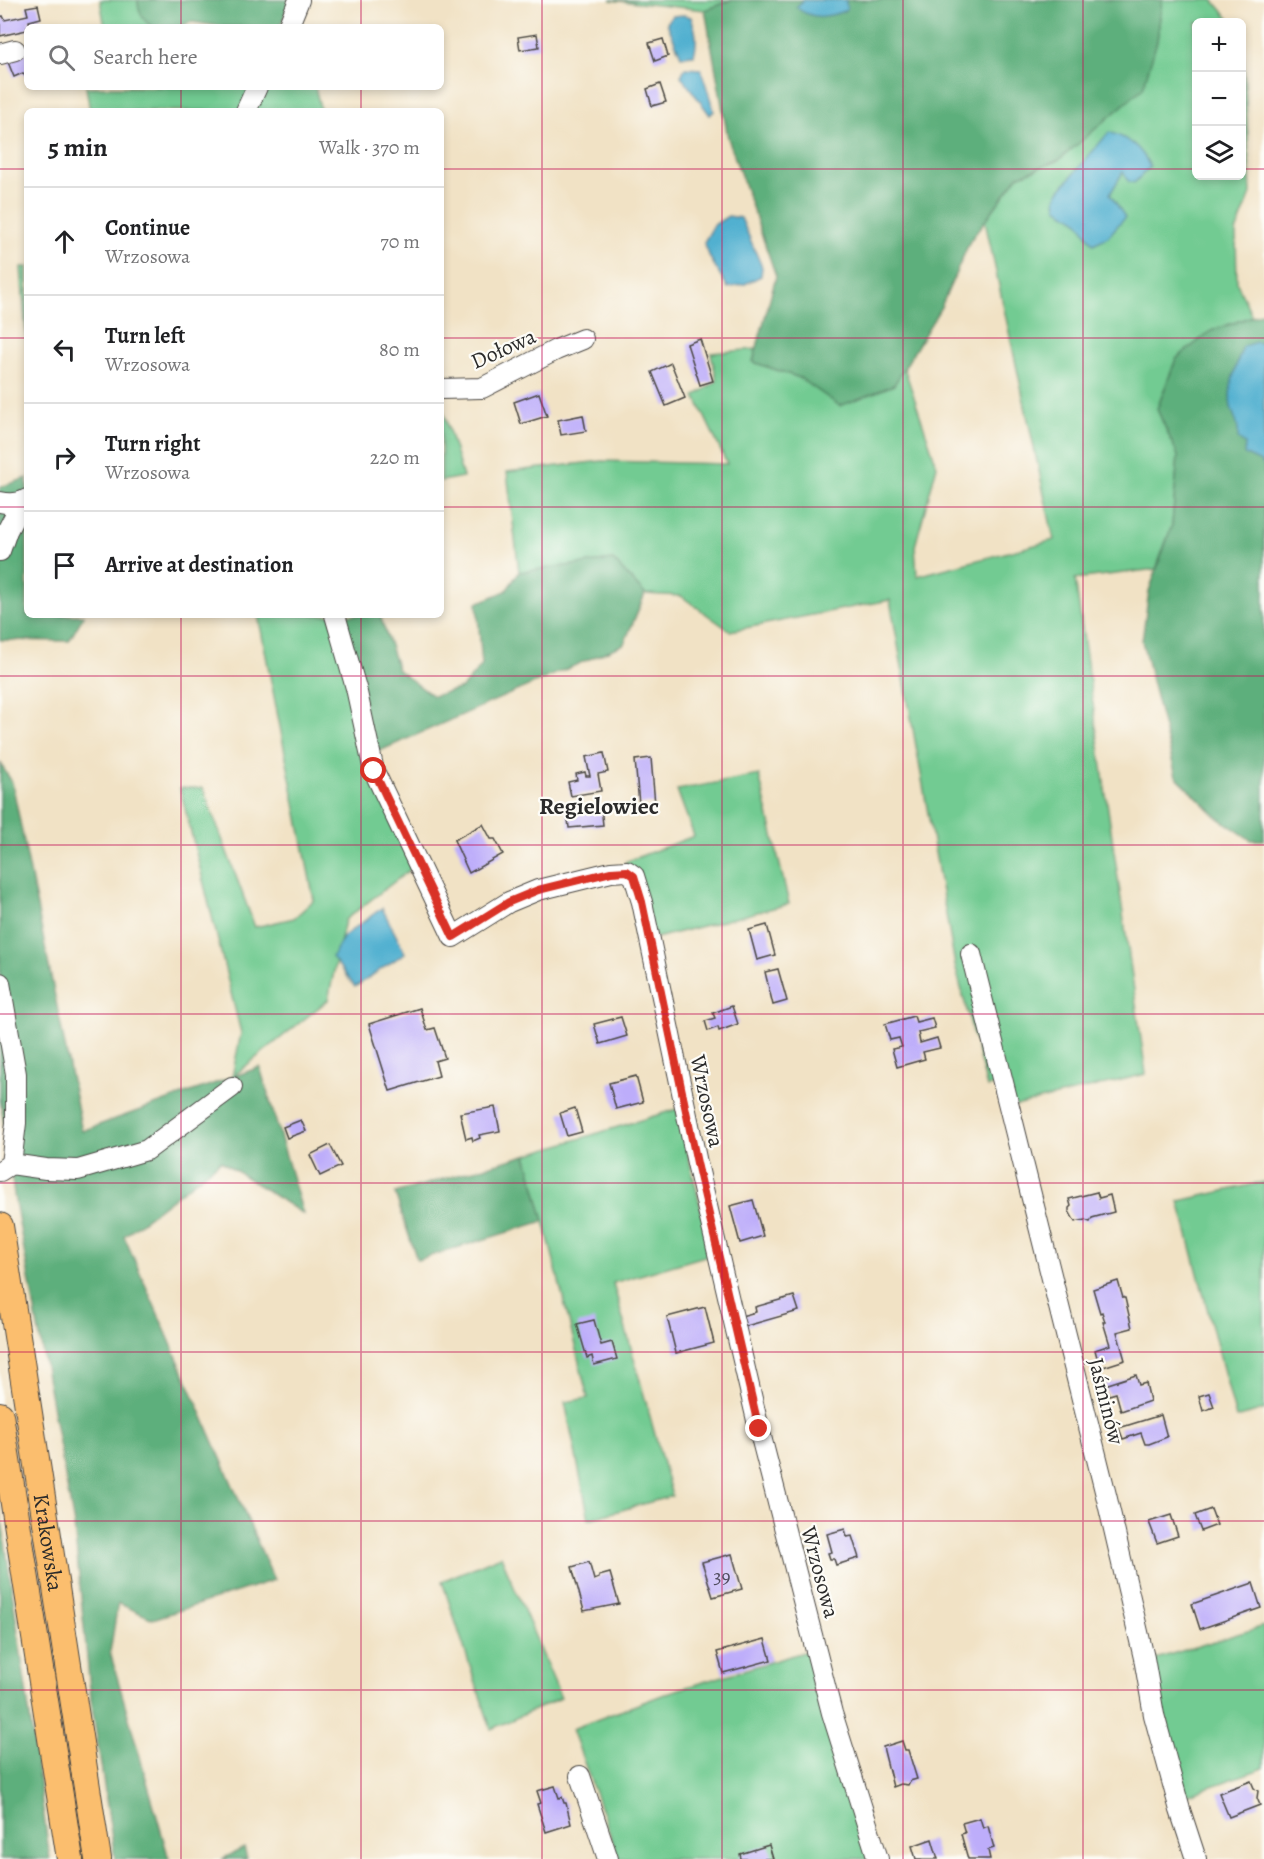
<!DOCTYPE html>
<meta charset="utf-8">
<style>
:root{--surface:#fff;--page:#f2f2f2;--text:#202124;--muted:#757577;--line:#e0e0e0}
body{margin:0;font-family:Alegreya,serif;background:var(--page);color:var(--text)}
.controls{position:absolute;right:18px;top:18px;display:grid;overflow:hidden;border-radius:9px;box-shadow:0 3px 9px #0003}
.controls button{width:54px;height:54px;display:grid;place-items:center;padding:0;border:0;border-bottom:2px solid var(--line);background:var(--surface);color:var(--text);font:30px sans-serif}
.stop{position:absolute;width:18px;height:18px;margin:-14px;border:4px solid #d93025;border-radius:50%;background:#fff}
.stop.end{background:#d93025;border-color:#fff;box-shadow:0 2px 6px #0008}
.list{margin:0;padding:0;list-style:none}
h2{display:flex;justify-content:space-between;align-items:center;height:78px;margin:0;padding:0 24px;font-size:26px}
h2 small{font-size:20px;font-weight:400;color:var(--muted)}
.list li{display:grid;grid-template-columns:39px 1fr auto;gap:18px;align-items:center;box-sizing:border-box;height:108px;padding:0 24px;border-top:2px solid var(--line)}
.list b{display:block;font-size:22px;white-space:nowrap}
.list p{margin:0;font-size:20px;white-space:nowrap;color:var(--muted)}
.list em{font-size:20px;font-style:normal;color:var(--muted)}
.icon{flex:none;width:33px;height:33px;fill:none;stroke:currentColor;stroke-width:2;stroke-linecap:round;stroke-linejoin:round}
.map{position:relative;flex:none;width:1264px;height:1859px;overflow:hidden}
.search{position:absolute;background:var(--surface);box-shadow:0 3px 9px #0003;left:24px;top:24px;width:420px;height:66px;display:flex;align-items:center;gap:15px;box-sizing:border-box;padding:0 21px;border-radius:9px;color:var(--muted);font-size:22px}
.panel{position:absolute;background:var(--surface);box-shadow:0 3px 9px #0003;left:24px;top:108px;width:420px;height:510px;border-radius:9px}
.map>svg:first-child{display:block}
.green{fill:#72cb92;stroke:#4e7b5e;stroke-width:1.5}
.forest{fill:#5daf7c;stroke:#446d54;stroke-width:1.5}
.water{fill:#51b0d0;stroke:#3e6e7e;stroke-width:1.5}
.building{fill:#bdadfa}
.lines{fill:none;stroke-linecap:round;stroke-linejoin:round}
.minor-casing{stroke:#494642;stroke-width:22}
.major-casing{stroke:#494642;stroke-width:28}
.minor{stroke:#fff;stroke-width:20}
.major{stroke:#fbbe6e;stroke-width:26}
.route{stroke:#d93025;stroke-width:8}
.grid{fill:none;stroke:#c2185b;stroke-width:1.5;stroke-opacity:0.55}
.labels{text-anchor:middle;stroke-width:4.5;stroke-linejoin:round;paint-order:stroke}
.number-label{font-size:20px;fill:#504c5f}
.street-label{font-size:22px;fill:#2b2b2b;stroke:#fdfcf7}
.neighbourhood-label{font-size:24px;font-weight:bold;fill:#2b2b2b;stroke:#fdfcf7}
</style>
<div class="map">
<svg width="1264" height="1859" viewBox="0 0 1264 1859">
<rect width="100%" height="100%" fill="#fdfcf7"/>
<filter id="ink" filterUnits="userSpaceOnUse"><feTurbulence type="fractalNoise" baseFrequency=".0167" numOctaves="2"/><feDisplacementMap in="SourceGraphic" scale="12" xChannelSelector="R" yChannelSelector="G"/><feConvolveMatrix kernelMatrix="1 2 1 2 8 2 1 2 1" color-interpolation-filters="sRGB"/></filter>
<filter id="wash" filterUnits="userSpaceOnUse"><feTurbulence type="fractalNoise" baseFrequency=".008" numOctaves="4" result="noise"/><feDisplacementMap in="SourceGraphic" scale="24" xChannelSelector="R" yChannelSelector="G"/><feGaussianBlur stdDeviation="1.35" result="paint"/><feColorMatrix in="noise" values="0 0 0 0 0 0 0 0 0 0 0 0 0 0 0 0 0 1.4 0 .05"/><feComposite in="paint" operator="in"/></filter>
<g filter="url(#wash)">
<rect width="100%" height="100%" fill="#f1e2c5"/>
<!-- green -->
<g class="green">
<path d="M100,0H138C138,11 143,22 154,27H105Z"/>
<polygon points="610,0 731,0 705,10"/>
<polygon points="1162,0 1213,0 1232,22 1196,22 1196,176 1242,176 1242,33 1251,194 1236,232 1237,283 1252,316 1211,331 1176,359 1157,409 1178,456 1172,525 1156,569 1075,579 1146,1074 1016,1106 995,1085 987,1087 955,965 890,600 730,631 681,596 645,594 613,560 519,572 507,472 602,461 727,464 695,396 717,381 711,353 756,349 753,362 800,378 840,406 894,385 904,367 937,466 915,546 917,576 1054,540 985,221 1018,176 1059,160 1157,41"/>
<polygon points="86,87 315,87 321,111 90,111"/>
<polygon points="21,267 27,267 27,346"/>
<polygon points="441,383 442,407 463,477 441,481"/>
<polygon points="258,615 330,615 412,868 345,920 328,1000 232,1077 241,1033 180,788 203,788 255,927 294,918 314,900"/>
<polygon points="759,775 789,904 656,938 625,862 694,836 677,790"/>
<polygon points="677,1109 712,1254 613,1283 672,1496 589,1519 565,1402 588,1398 544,1221 526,1155"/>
<polygon points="1264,1182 1264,1410 1236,1418 1179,1201"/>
<polygon points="501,1556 561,1698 491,1729 442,1581"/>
<polygon points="1264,1626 1264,1768 1183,1796 1152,1660"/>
<polygon points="807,1651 872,1859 619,1859 572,1729 673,1691"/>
</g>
<!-- forest -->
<g class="forest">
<path d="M138,0H289L283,21L278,27H224L192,22L178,27H154C143,22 138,11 138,0Z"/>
<polygon points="731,0 1162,0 1157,41 1143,88 1059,160 1018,176 970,241 941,307 894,385 840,406 800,378 753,362 776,276 728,138 705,10"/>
<polygon points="1264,312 1264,840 1251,840 1217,817 1176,776 1142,641 1149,591 1172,525 1178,456 1157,409 1176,359 1211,331"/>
<polygon points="27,478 27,615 84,615 69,641 0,640 0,487"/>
<polygon points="613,560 645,594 624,644 375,753 330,615 380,615 398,670 433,696 462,688 482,665 477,603 506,591 519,572"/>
<polygon points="0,763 12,782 82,1131 260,1067 303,1214 221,1161 124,1236 274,1580 153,1619 118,1603 110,1652 169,1859 115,1859 91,1699 74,1525 15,1201 0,1097"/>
<polygon points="526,1155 544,1221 417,1260 395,1193"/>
<polygon points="0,1506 50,1859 0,1859"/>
<polygon points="244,1848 247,1859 222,1859"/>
</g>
<!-- water -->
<g class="water">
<path d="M804,0H846L847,10C829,17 812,21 796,7Z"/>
<path d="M684,15L691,17C696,30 698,41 694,55L681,56L667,23L672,16Z"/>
<polygon points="685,68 701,69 714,111 710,115 681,76"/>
<path d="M1109,132C1130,139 1141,147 1150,167L1134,183L1128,181L1123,172L1110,194L1125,217L1108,237L1093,244L1078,221L1057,208L1056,198L1059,191Z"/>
<polygon points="728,216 741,218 762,267 761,276 745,284 728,288 710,258 704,242 714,225"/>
<path d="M1256,342L1264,344V466L1261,462L1244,454L1245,444L1238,439C1239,422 1235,421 1231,407C1227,387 1237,364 1243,346Z"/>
<polygon points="382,908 405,953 355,987 332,957 344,936"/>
</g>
<g id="blocks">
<!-- building -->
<g class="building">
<polygon points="38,5 41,18 29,21 30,27 27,27 27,30 0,36 0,17 3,16 5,20 28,15 26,7"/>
<polygon points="537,34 539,47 520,50 518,37"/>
<polygon points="663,39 668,56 655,61 649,43"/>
<polygon points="27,53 27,76 25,76 23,73 14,77 8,62 17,56"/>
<polygon points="660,84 666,102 652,106 647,89"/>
<polygon points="700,339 713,381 700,385 687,344"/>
<polygon points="671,363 685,398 666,406 652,372"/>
<polygon points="539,393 547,416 521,424 514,402"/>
<polygon points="583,415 586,431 561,435 558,420"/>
<polygon points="604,753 608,772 598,774 601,791 571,796 568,782 577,780 576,774 585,772 586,776 590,776 586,757"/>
<polygon points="651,758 655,804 639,804 635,760"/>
<polygon points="601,807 603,825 569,828 567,810"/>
<polygon points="483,824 491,839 495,839 503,854 469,873 454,840"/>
<polygon points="767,925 775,955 757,960 749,930"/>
<polygon points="778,969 787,1001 773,1005 765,972"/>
<polygon points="732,1006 738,1024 719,1031 718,1027 708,1031 705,1021 715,1018 713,1013"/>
<polygon points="420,1008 427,1030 435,1028 445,1058 435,1061 439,1076 390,1091 369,1024"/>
<polygon points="914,1016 916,1022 932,1018 935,1028 918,1032 920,1043 937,1038 940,1048 923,1052 925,1059 897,1067 892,1049 902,1047 899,1038 890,1040 885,1024"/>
<polygon points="621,1017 627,1036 600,1044 594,1024"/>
<polygon points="636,1076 643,1102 616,1109 609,1083"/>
<polygon points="495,1107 500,1131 479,1135 480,1138 473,1141 472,1137 466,1139 460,1113"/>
<polygon points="575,1108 582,1132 567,1136 560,1113"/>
<polygon points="301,1120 306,1131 287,1138 283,1127"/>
<polygon points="330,1145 341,1166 320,1176 310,1155"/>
<polygon points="1097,1192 1099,1198 1110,1195 1114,1212 1092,1218 1090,1222 1085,1220 1075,1222 1069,1211 1069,1208 1071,1206 1069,1199"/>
<polygon points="753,1200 763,1236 740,1243 730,1206"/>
<polygon points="1118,1281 1123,1298 1125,1298 1132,1328 1117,1332 1125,1360 1100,1368 1095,1350 1110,1345 1103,1322 1105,1322 1102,1312 1100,1313 1093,1289"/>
<polygon points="794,1296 799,1311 746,1326 744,1321 742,1320 741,1316 756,1312 755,1307"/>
<polygon points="705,1307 714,1343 676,1353 667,1317"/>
<polygon points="594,1320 601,1345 612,1342 617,1359 594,1365 592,1356 587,1358 577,1324"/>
<polygon points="1136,1375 1139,1385 1146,1383 1150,1401 1121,1411 1116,1393 1109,1395 1105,1385"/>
<polygon points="1209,1393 1214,1407 1203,1411 1199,1396"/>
<polygon points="1161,1415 1167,1437 1149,1444 1145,1444 1141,1433 1123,1439 1119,1428"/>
<polygon points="1211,1509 1217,1525 1201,1531 1195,1515"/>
<polygon points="1171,1515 1178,1536 1157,1543 1149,1522"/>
<polygon points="845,1529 847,1537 852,1536 859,1558 836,1565 834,1559 830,1559 828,1553 832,1552 827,1534"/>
<polygon points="732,1554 742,1589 713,1597 702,1562"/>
<polygon points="589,1562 594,1580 599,1578 599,1576 610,1573 619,1604 584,1611 572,1567"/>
<polygon points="1253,1583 1261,1608 1200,1629 1192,1604"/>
<polygon points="765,1639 771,1660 723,1673 717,1652"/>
<polygon points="902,1741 905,1750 908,1750 917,1779 910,1781 908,1785 901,1784 893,1787 883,1747"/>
<polygon points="1251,1781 1254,1788 1258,1791 1257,1798 1260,1805 1229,1817 1219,1793"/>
<polygon points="555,1786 559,1798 562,1797 564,1803 566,1803 571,1824 546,1832 537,1804 541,1803 537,1791"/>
<polygon points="980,1818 983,1828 988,1826 994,1848 988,1850 990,1859 968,1859 961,1834 965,1833 962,1823"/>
<polygon points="932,1839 938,1859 916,1859 912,1846"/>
<polygon points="769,1845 773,1859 741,1859 740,1854"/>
</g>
</g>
</g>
<g filter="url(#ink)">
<use href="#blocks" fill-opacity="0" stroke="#494642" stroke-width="1.5"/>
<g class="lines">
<defs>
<g id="minor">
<polyline points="288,27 299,0"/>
<polyline points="0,54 15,50"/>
<polyline points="246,111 257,87"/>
<polyline points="441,389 482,388 556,350 583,339"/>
<path d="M0,502C9,504 19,504 27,499"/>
<polyline points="0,551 7,531 22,502"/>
<polyline points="335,615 356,688 374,771 453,937 509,902 538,890 611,872 627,871 634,876 642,902 697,1163 759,1429 832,1713 878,1859"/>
<polyline points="971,954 1107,1499 1144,1658 1154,1715 1180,1810 1196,1859"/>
<polyline points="0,983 16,1074 16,1123 11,1164"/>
<polyline points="0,1171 11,1164 46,1169 78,1170 147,1150 232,1087"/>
<polyline points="580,1776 608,1859"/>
</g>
<g id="major">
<path id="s1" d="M0,1226L98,1859"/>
<polyline points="0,1415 70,1859"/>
</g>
</defs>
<!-- minor casing -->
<use href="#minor" class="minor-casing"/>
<!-- major casing -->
<use href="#major" class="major-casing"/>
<!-- minor -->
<use href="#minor" class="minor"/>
<!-- major -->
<use href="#major" class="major"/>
</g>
</g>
<g class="lines" filter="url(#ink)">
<!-- route -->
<polyline class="route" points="374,771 453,937 509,902 538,890 611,872 627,871 634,876 642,902 697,1163 759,1429"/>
</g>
<!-- grid -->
<path class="grid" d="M181,0V27M361,0V27M542,0V1859M722,0V1859M903,0V1859M1083,0V1859M181,87V111M361,87V111M0,169H27M441,169H1196M1242,169H1264M0,338H27M441,338H1264M0,507H27M441,507H1264M181,615V1859M361,615V1859M0,676H1264M0,845H1264M0,1014H1264M0,1183H1264M0,1352H1264M0,1521H1264M0,1690H1264"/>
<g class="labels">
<!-- number labels -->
<g class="number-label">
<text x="722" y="1583">39</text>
</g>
<!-- street labels -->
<g class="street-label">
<text transform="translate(503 348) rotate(-24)" y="8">Dołowa</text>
<text transform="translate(708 1101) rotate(78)" y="8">Wrzosowa</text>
<text transform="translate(1107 1401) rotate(76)" y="8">Jaśminów</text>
<text dy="8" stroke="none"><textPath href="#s1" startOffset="320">Krakowska</textPath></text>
<text transform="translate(821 1572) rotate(75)" y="8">Wrzosowa</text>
</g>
<!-- neighbourhood labels -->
<g class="neighbourhood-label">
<text x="599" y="814">Regielowiec</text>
</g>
</g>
</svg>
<div class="controls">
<button>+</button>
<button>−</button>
<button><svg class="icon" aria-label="layers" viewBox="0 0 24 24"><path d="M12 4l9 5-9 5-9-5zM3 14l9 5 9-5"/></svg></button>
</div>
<div class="stop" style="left:374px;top:771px"></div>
<div class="stop end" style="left:759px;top:1429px"></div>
<div class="search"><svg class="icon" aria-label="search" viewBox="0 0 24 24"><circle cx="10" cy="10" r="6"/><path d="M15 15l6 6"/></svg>Search here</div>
<section class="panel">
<h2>5 min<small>Walk · 370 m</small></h2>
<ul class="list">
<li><svg class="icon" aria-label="ahead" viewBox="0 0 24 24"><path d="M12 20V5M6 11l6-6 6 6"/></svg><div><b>Continue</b><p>Wrzosowa</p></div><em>70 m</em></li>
<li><svg class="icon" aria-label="left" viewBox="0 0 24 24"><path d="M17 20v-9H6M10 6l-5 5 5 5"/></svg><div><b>Turn left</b><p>Wrzosowa</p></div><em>80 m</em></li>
<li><svg class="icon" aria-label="right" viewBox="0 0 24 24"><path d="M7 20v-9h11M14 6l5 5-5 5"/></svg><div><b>Turn right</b><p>Wrzosowa</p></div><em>220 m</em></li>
<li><svg class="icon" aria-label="arrive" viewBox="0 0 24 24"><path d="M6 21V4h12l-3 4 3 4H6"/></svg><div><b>Arrive at destination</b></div></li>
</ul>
</section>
</div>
